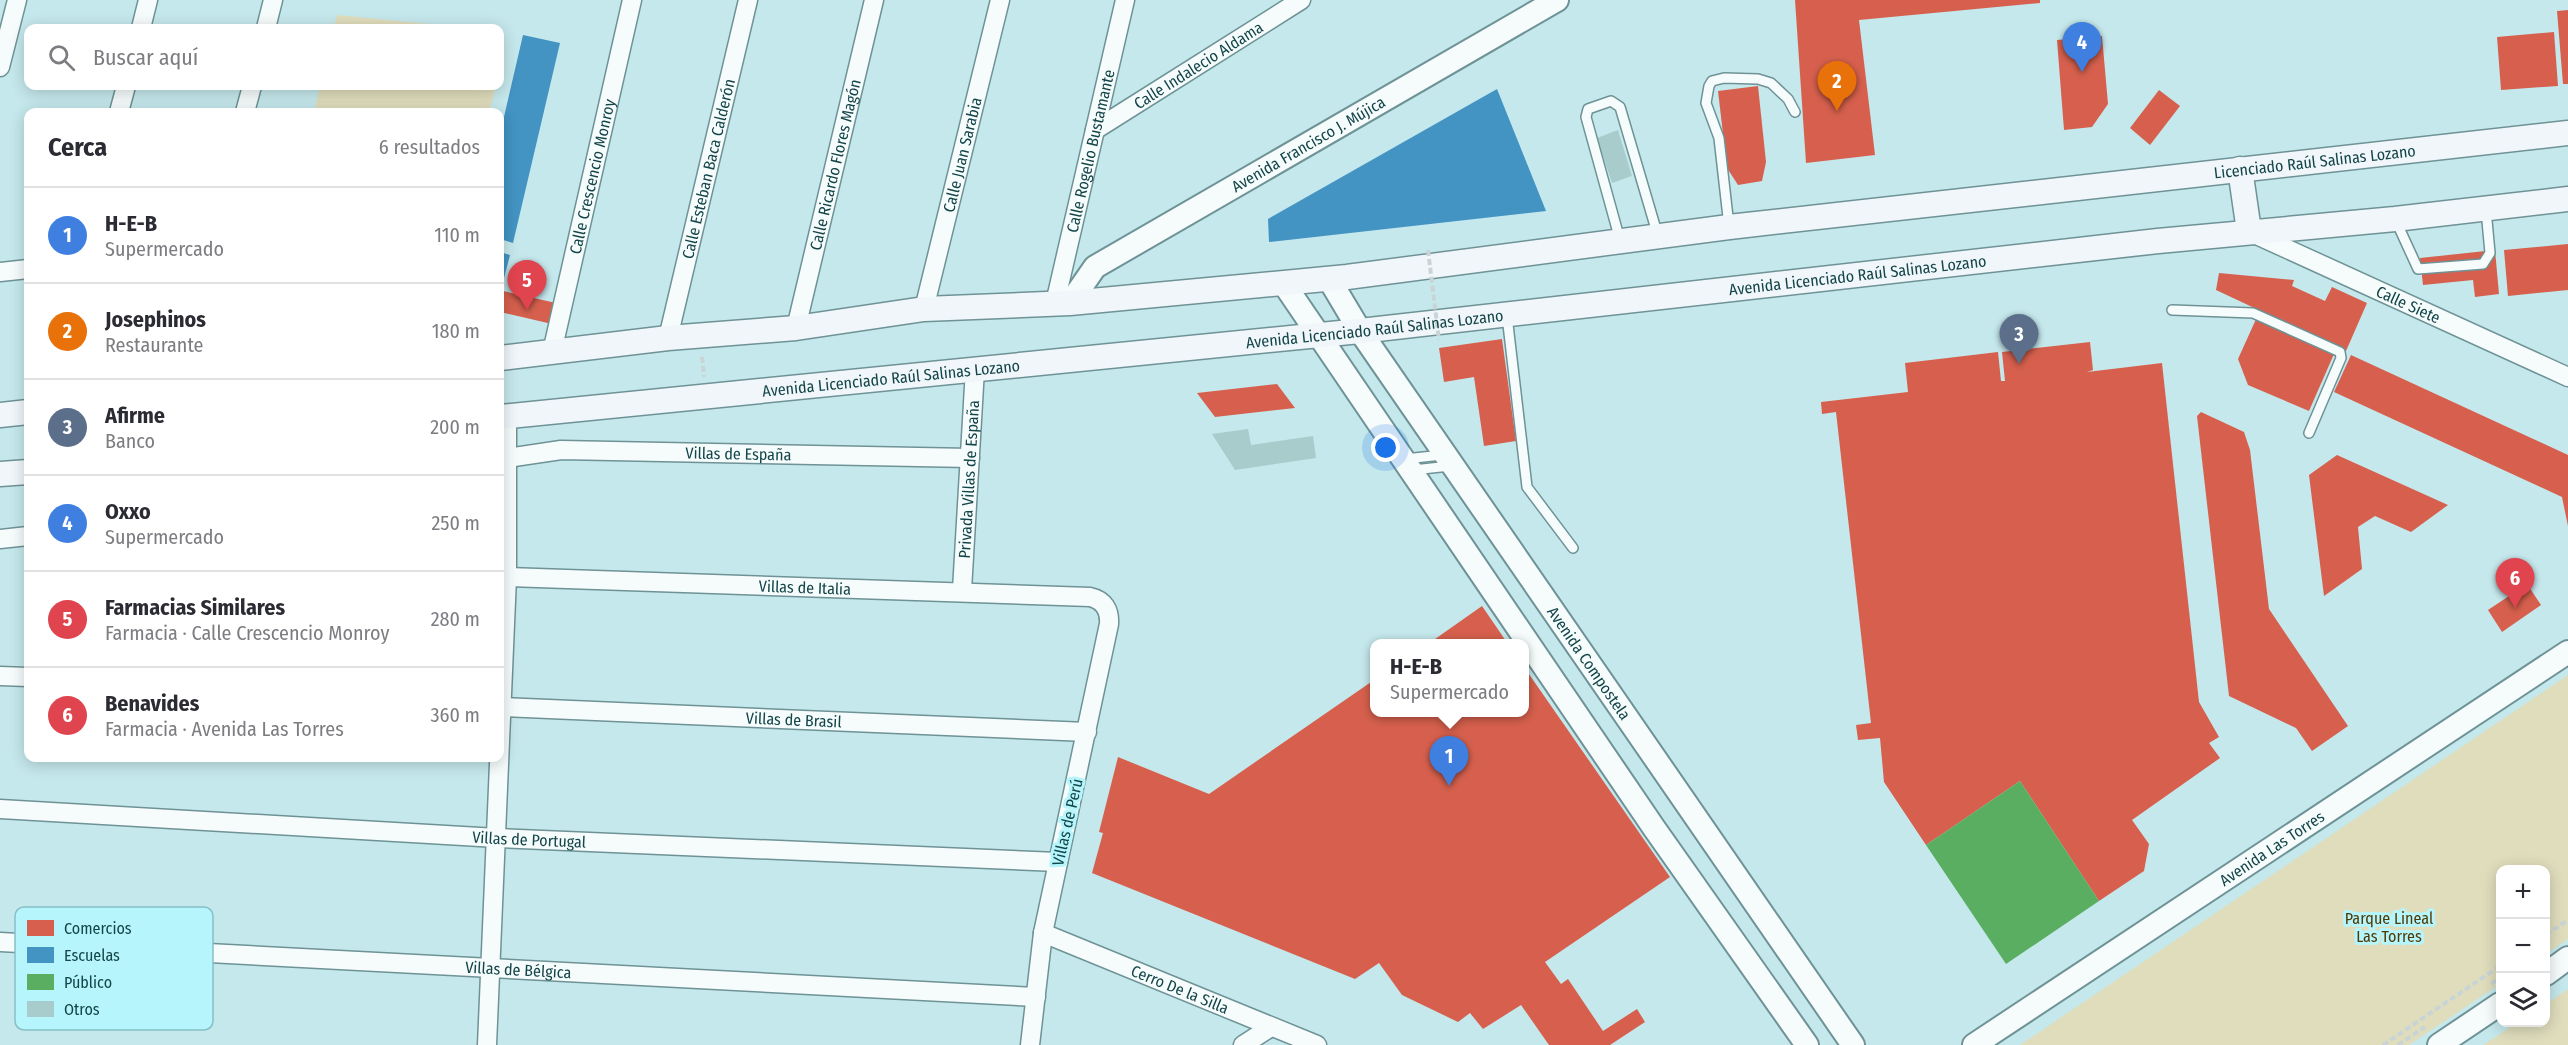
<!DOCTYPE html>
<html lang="es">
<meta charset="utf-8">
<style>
:root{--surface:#fff;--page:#f7f7f7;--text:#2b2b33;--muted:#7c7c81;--line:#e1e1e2;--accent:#0b8043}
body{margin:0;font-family:"Fira Sans Condensed",sans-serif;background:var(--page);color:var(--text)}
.controls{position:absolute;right:18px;bottom:18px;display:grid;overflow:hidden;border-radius:12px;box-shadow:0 3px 15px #0003}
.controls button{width:54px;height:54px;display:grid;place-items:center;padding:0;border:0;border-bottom:2px solid var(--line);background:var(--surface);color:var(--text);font:30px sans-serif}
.you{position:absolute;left:1386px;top:448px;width:21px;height:21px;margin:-15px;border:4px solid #fff;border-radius:50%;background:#1a73e8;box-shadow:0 0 0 9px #1a73e833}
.badge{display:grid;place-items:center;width:39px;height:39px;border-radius:50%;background:var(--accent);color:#fff;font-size:20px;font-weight:700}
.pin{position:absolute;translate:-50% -50px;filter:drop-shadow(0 2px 3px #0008)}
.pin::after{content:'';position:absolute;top:32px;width:21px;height:18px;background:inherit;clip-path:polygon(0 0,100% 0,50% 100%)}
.popup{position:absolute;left:1370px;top:639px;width:159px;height:78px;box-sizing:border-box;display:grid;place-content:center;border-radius:12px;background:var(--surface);filter:drop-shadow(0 2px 4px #0005);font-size:20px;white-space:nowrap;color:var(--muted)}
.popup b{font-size:22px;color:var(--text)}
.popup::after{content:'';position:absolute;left:50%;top:100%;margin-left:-12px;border:12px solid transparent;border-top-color:var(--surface)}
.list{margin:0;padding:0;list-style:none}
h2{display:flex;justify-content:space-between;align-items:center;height:78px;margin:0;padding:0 24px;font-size:26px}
h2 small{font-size:20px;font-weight:400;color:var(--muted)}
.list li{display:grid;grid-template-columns:39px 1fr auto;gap:18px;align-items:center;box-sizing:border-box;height:96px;padding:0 24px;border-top:2px solid var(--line)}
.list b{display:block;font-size:22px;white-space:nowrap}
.list p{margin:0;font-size:20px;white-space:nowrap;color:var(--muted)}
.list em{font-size:20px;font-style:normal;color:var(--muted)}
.icon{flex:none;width:33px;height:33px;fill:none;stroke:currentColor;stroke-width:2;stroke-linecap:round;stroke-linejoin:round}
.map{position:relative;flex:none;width:2568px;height:1045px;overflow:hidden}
.search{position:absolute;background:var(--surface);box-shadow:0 3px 15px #0003;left:24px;top:24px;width:480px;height:66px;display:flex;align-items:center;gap:15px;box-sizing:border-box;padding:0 21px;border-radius:12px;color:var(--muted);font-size:22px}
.panel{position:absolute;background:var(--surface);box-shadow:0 3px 15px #0003;left:24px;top:108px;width:480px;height:654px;border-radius:12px}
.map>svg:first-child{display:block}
.green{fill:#dfddbc}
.shops{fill:#d6604d}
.schools{fill:#4393c3}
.public{fill:#5aae61}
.building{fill:#a7cccb}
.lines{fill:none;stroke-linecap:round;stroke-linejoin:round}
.service-casing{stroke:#6e9296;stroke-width:12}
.minor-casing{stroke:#6e9296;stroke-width:21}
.tertiary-casing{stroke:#6e9296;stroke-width:26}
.secondary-casing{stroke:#6e9296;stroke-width:27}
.path{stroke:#c8d4d5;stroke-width:4;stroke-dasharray:6 3;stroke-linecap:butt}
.service{stroke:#f6fcfc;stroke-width:9}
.minor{stroke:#f6fcfc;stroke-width:18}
.tertiary{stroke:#f6fcfc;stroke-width:22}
.secondary{stroke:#f0f6fa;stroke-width:24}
.path-bridge{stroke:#c8d4d5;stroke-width:4;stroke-dasharray:6 3;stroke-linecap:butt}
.labels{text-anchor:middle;stroke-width:6;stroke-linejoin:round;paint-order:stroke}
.street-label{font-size:16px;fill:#134549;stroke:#b6f5fb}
.park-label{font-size:16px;fill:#4f3a05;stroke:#b6f5fb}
.key{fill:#b6f5fb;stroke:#85c0c6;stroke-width:1.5}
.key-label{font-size:16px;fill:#134549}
</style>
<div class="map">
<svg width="2568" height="1045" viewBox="0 0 2568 1045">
<rect width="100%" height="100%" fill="#c5e8ec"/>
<!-- green -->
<g class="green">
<polygon points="337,15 471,28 334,28"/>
<polygon points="320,86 496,86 489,112 314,112"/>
<polygon points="2568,675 2568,939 2546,954 2546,870 2500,870 2500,984 2409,1045 2020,1045"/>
<polygon points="2568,989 2568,1045 2483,1045 2517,1023 2546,1022 2546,1004"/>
</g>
<!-- shops -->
<g class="shops">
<polygon points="1795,0 2040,0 2040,3 1859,20 1875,155 1806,163"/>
<polygon points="2568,10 2568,84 2563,84 2557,11"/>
<polygon points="2554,32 2558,86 2501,90 2497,37"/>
<polygon points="2102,36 2108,104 2092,127 2064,130 2057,40"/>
<polygon points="1758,86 1766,162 1762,181 1738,185 1727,168 1718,91"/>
<polygon points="2159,90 2180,106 2150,145 2130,128"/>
<polygon points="2568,244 2568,290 2508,296 2504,250"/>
<polygon points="2495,250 2499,294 2475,297 2473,280 2423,285 2420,258"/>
<polygon points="2219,273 2294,280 2292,286 2325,301 2332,287 2367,303 2346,351 2216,290"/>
<polygon points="503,291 556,303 552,324 500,312"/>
<polygon points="2257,317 2334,354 2309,411 2248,385 2238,359"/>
<polygon points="1502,339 1516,441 1484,446 1474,377 1444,382 1439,348"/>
<polygon points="2090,342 2093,370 2087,372 2162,363 2199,702 2219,737 2209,743 2220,758 2132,820 2149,844 2144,871 2099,901 2020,781 1926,845 1884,782 1880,738 1858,740 1856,725 1871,723 1836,412 1822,414 1821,402 1908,392 1905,363 1998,352 2001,381 2005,381 2002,352"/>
<polygon points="2351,355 2568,455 2568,526 2562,497 2334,392"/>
<polygon points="1277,384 1295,408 1215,417 1197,393"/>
<polygon points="2201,412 2244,432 2250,450 2269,609 2348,726 2312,751 2296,728 2229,696 2197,416"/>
<polygon points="2337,455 2448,505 2411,532 2375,516 2358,527 2362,569 2324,596 2309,475"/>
<polygon points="2527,584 2541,605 2502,632 2488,610"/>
<polygon points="1482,606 1508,644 1428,644"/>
<polygon points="1524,667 1670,877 1545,962 1561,984 1568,979 1603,1031 1637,1009 1645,1022 1610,1045 1549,1045 1521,1005 1483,1029 1470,1013 1458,1022 1402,995 1379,963 1355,979 1092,873 1103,833 1099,832 1118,757 1209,794 1374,680 1374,712 1524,712"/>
</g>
<!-- schools -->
<g class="schools">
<polygon points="523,35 560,43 513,243 500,239 500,134"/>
<polygon points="1497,89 1546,211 1269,242 1268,219"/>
<polygon points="500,252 510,255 500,294"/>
</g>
<!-- public -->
<polygon class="public" points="2020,781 2099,901 2006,964 1926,845"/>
<!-- building -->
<g class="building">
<polygon points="1618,130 1632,176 1612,183 1597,138"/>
<polygon points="1248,429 1251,445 1313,436 1316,458 1235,470 1212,434"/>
</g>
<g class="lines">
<defs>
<g id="service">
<polyline points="2396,221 2418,269 2483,264 2490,253 2486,210"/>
<polyline points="1729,226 1719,138 1706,103 1709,86 1712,81 1724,78 1758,79 1771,83 1788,99 1795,112"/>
<polyline points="1620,240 1586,117 1588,109 1611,101 1620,107 1658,236"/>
<polyline points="2172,310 2253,313 2340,352 2341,358 2309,433"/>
<polyline points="1507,316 1527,487 1573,548"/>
<polyline points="1405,459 1442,455"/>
<polyline points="1413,470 1450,466"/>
</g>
<g id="minor">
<polyline points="141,28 148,0"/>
<polyline points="266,28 273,0"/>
<polyline points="0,67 17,0"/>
<polyline points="119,112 126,86"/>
<polyline points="245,112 252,86"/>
<path id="s1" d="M1095,130L1301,0"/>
<path id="s2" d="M2250,232L2568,377"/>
<polyline points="0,272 28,269"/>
<path id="s3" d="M1055,303L1125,0"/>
<path id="s4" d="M924,309L1000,0"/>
<path id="s5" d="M796,328L874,0"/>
<path id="s6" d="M668,338L748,0"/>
<path id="s7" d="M552,352L632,0"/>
<path id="s8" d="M507,458L561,450L970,458"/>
<polyline points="0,539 28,536"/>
<path id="s9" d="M507,577L1090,597C1104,600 1110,610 1109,624L1043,933L1030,1045"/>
<path id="s10" d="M962,590L975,369"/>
<polyline points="0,676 28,677"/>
<path id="s11" d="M500,707L1087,732"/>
<path id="s12" d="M0,809L497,838L1058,862"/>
<path id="s13" d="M1043,933L1317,1045"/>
<path id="s14" d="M0,942L1036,997"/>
<polyline points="487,1045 507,577 507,416"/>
<polyline points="1243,1045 1271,1027"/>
</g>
<g id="tertiary">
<path id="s15" d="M1329,279L1360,331L1853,1045"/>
<polyline points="1284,284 1654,828 1807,1045"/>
<path id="s16" d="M1070,303L1095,267L1557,0"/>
<polyline points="2546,974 2568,958"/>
<path id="s17" d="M1974,1045L2568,652"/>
<polyline points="2439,1045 2500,1004"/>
</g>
<g id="secondary">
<polyline points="2240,169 2249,231"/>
<path id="s18" d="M500,358L668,338L796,328L924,309L1070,303L1347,277L1729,227L2568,133"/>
<polyline points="0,415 28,412"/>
<path id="s19" d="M500,417L1360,331L2158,241L2395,219L2568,199"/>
<polyline points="0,474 28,472"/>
</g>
</defs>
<!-- service casing -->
<use href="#service" class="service-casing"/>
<!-- minor casing -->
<use href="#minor" class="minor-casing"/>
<!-- tertiary casing -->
<use href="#tertiary" class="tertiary-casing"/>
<!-- secondary casing -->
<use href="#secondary" class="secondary-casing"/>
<!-- path -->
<g class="path">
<polyline points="702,357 704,377"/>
<polyline points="2546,935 2568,920"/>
<polyline points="2491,984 2500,977"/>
<polyline points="2383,1045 2500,966"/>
<polyline points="2398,1045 2425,1027"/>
</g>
<!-- service -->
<use href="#service" class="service"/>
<!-- minor -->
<use href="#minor" class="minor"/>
<!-- tertiary -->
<use href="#tertiary" class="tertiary"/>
<!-- secondary -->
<use href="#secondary" class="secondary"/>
<!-- path-bridge -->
<polyline class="path-bridge" points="1428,250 1439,340"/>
</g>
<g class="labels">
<!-- street labels -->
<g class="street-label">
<text dy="6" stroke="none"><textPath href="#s1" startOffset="122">Calle Indalecio Aldama</textPath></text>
<text dy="6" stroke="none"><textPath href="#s16" startOffset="290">Avenida Francisco J. Mújica</textPath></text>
<text dy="6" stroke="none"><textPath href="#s3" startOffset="156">Calle Rogelio Bustamante</textPath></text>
<text dy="6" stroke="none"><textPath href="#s4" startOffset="159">Calle Juan Sarabia</textPath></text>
<text dy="6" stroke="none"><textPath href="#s18" startOffset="1826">Licenciado Raúl Salinas Lozano</textPath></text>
<text dy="6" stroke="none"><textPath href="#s5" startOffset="168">Calle Ricardo Flores Magón</textPath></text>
<text dy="6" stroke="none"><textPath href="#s6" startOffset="174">Calle Esteban Baca Calderón</textPath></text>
<text dy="6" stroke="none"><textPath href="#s7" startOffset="180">Calle Crescencio Monroy</textPath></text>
<text dy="6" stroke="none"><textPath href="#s19" startOffset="1365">Avenida Licenciado Raúl Salinas Lozano</textPath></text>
<text dy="6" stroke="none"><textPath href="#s2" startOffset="174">Calle Siete</textPath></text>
<text dy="6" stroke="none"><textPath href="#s19" startOffset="879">Avenida Licenciado Raúl Salinas Lozano</textPath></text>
<text dy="6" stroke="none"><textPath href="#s19" startOffset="393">Avenida Licenciado Raúl Salinas Lozano</textPath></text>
<text dy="6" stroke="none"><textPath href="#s8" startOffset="232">Villas de España</textPath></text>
<text dy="6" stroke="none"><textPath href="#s10" startOffset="111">Privada Villas de España</textPath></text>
<text dy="6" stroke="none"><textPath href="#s9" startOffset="298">Villas de Italia</textPath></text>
<text dy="6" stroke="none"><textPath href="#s15" startOffset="464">Avenida Compostela</textPath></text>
<text dy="6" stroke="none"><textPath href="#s11" startOffset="294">Villas de Brasil</textPath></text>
<text transform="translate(1067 822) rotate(-77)" y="6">Villas de Perú</text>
<text dy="6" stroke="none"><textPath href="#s12" startOffset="530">Villas de Portugal</textPath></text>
<text dy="6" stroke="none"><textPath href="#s17" startOffset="357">Avenida Las Torres</textPath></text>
<text dy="6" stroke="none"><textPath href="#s14" startOffset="519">Villas de Bélgica</textPath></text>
<text dy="6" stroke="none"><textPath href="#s13" startOffset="148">Cerro De la Silla</textPath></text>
</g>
<!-- park labels -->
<g class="park-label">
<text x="2389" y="924">Parque Lineal<tspan x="2389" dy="18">Las Torres</tspan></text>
</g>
</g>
<!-- legend -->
<rect x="15" y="907" width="198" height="123" rx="9" class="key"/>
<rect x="27" y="920" width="27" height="16" fill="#d6604d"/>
<rect x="27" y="947" width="27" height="16" fill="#4393c3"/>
<rect x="27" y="974" width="27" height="16" fill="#5aae61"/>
<rect x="27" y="1001" width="27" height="16" fill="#a7cccb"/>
<g class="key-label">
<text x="64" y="934">Comercios</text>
<text x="64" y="961">Escuelas</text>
<text x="64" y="988">Público</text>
<text x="64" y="1015">Otros</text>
</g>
</svg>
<div class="controls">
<button>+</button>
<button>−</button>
<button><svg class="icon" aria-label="layers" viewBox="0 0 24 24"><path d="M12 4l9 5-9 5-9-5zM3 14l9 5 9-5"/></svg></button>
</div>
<div class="you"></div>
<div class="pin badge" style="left:1449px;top:786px;background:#3f7fe0">1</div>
<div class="popup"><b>H-E-B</b>Supermercado</div>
<div class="pin badge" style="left:1837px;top:111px;background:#e8710a">2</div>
<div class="pin badge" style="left:2019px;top:364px;background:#5c6f8a">3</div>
<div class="pin badge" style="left:2082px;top:72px;background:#3f7fe0">4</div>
<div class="pin badge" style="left:527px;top:310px;background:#e0444e">5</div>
<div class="pin badge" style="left:2515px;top:608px;background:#e0444e">6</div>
<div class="search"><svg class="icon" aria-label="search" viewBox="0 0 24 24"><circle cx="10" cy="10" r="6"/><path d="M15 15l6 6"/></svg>Buscar aquí</div>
<section class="panel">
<h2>Cerca<small>6 resultados</small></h2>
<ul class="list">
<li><span class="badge" style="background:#3f7fe0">1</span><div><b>H-E-B</b><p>Supermercado</p></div><em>110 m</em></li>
<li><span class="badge" style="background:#e8710a">2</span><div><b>Josephinos</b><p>Restaurante</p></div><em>180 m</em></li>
<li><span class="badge" style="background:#5c6f8a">3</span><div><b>Afirme</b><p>Banco</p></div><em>200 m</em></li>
<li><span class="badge" style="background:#3f7fe0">4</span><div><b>Oxxo</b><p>Supermercado</p></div><em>250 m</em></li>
<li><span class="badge" style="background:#e0444e">5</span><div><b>Farmacias Similares</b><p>Farmacia · Calle Crescencio Monroy</p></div><em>280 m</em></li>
<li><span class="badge" style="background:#e0444e">6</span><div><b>Benavides</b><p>Farmacia · Avenida Las Torres</p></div><em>360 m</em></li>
</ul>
</section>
</div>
